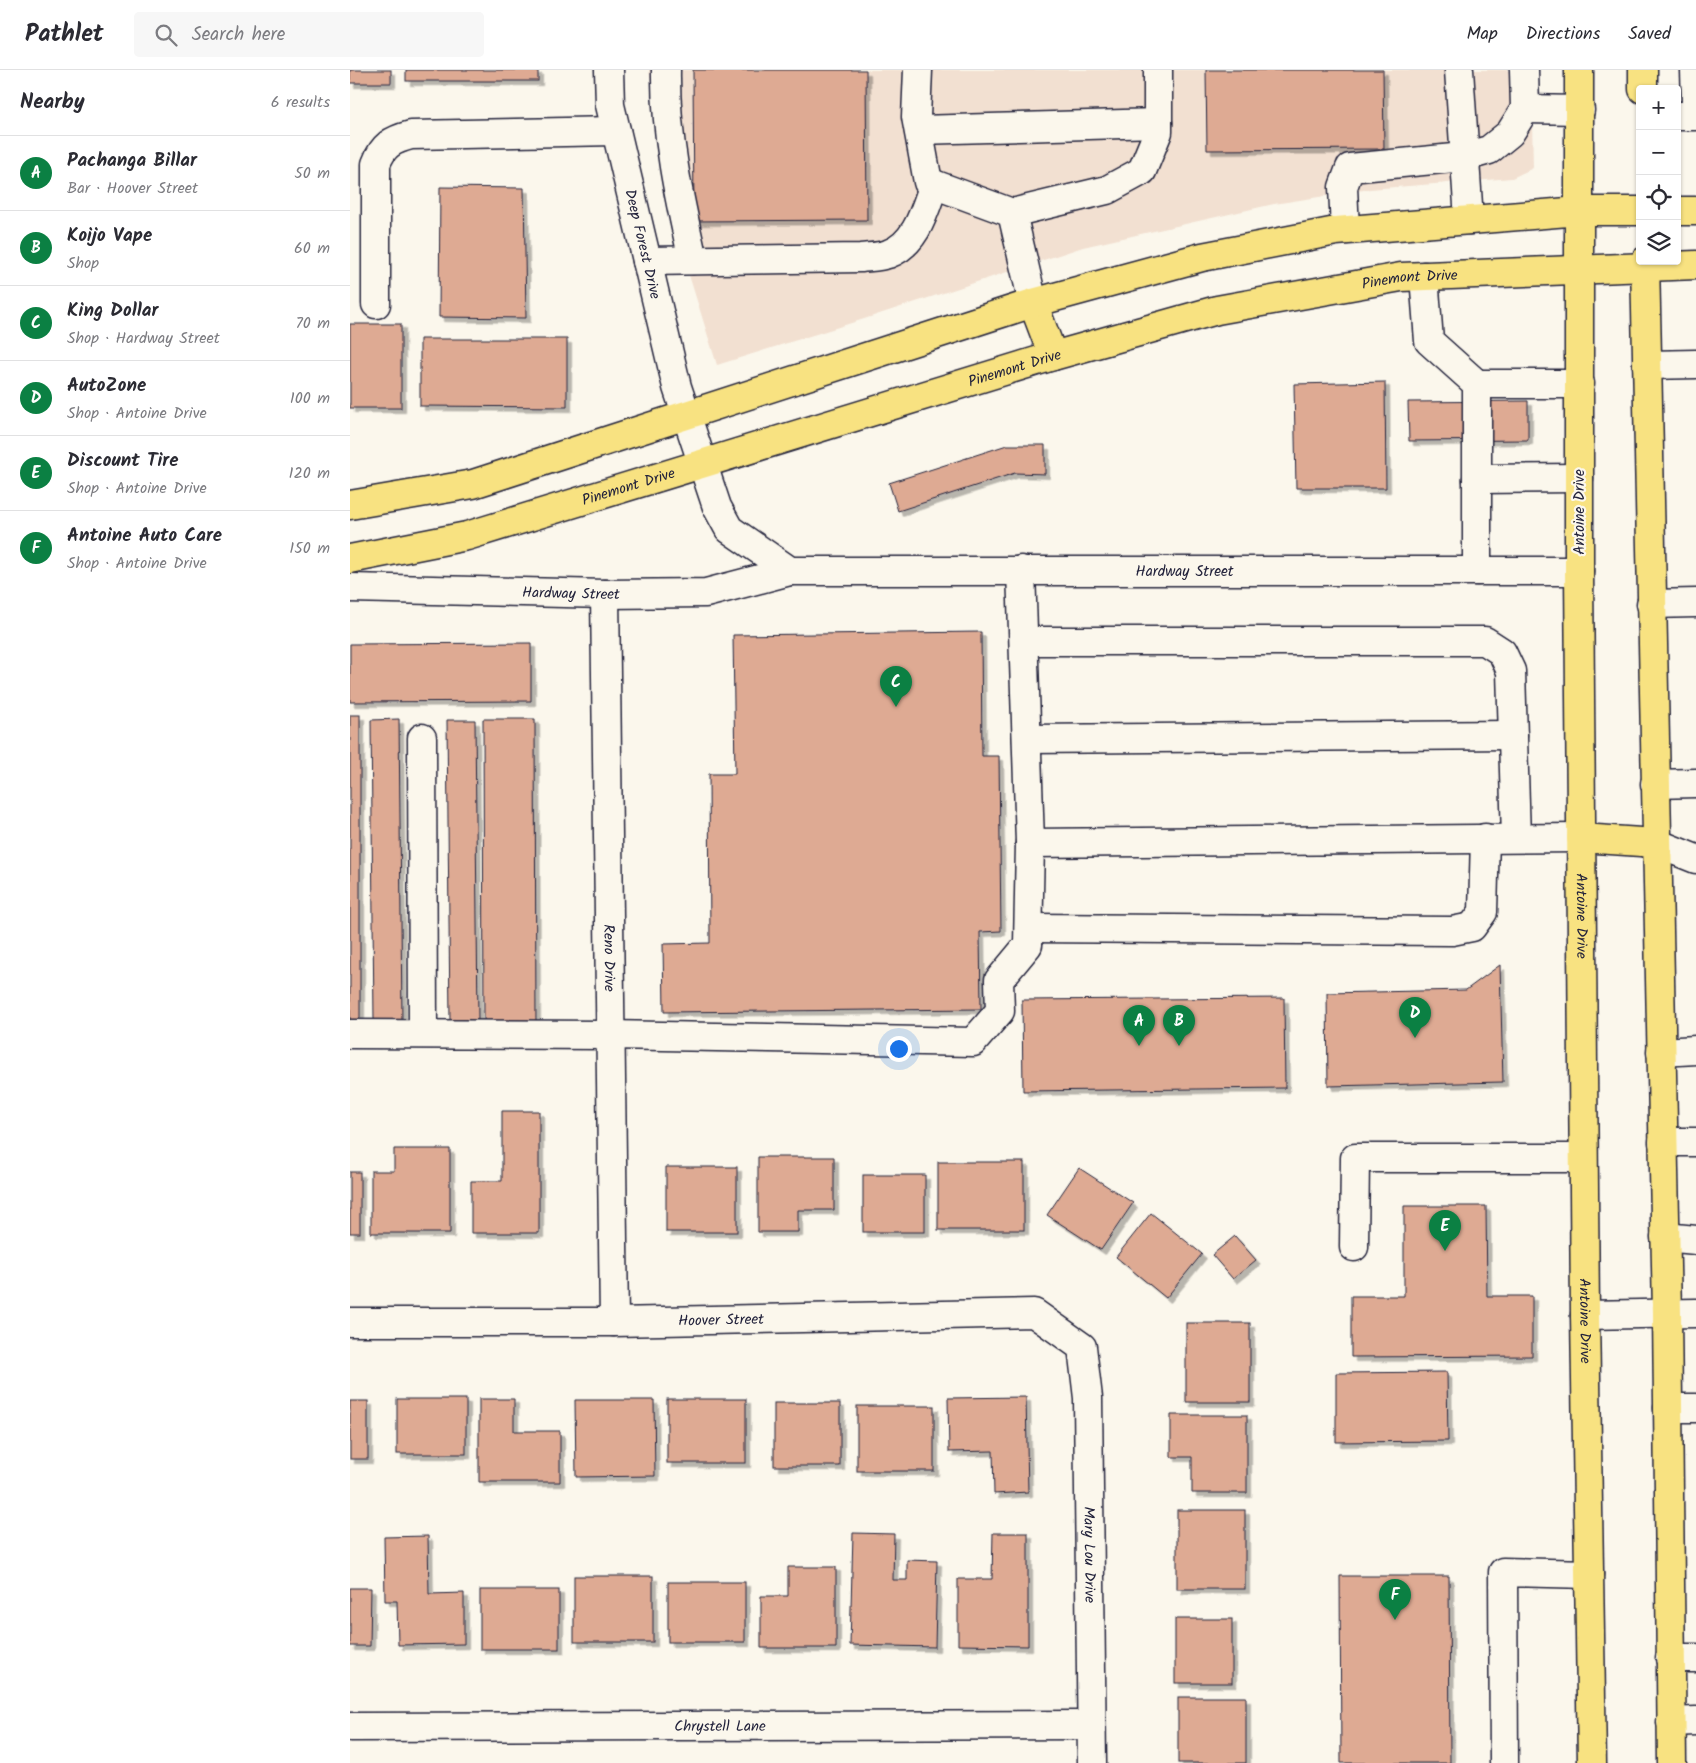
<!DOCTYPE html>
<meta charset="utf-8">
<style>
:root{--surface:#fff;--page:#f7f7f7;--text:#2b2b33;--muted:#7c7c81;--line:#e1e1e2;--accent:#0b8043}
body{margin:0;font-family:Kalam,sans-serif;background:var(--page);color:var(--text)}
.controls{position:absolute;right:15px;top:15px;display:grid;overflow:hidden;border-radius:5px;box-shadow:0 1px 4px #0004}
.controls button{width:45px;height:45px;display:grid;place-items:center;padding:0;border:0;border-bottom:1px solid var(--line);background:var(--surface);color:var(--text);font:25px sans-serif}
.you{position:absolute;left:548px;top:978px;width:18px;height:18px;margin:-12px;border:4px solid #fff;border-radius:50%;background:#1a73e8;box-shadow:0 0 0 8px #1a73e833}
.badge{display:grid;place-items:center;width:32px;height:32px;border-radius:50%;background:var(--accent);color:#fff;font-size:16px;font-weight:700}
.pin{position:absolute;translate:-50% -41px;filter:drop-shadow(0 1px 2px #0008)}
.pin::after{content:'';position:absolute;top:26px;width:18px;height:15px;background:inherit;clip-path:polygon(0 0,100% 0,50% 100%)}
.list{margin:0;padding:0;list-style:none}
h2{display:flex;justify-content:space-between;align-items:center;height:65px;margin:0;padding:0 20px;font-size:21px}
h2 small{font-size:16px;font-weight:400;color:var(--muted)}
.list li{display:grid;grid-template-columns:32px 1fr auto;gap:15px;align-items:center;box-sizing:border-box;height:75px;padding:0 20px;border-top:1px solid var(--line)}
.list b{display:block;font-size:19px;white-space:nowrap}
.list p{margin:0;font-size:16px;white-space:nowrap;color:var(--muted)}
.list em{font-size:16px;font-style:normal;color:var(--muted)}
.icon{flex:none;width:28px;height:28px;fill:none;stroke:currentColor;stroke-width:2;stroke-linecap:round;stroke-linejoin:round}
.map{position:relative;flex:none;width:1346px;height:1693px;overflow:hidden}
header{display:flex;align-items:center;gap:30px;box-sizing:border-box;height:70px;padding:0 25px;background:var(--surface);border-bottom:1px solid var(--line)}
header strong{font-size:24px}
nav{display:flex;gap:28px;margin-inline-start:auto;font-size:18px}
.search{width:350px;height:45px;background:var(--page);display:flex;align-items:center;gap:12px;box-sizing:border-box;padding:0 18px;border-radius:5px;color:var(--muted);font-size:19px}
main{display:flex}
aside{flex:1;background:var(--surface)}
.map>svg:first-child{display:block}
.built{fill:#f2e0d1}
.building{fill:#deaa93;stroke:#22223b;filter:url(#shadow)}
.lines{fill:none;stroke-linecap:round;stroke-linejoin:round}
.minor-casing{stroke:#22223b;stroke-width:31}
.major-casing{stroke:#22223b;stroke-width:31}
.minor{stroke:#fbf7ec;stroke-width:28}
.major{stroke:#f8e281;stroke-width:28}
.labels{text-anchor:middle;stroke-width:4.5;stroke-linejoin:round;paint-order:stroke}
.street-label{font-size:15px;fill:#22223b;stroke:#fbf7ec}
</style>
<header>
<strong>Pathlet</strong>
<div class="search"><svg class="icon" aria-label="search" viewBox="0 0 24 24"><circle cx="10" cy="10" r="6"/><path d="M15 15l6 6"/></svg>Search here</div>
<nav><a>Map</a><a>Directions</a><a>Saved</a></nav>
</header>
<main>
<aside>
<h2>Nearby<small>6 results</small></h2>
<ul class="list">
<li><span class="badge">A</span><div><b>Pachanga Billar</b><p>Bar · Hoover Street</p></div><em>50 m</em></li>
<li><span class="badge">B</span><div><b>Koijo Vape</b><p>Shop</p></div><em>60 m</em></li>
<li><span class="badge">C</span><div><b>King Dollar</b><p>Shop · Hardway Street</p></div><em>70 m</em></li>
<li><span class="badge">D</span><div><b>AutoZone</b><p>Shop · Antoine Drive</p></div><em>100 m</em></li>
<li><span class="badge">E</span><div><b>Discount Tire</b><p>Shop · Antoine Drive</p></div><em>120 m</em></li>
<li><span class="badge">F</span><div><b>Antoine Auto Care</b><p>Shop · Antoine Drive</p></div><em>150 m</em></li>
</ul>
</aside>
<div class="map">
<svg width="1346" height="1693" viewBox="0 0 1346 1693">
<defs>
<filter id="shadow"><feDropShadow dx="4.5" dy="4.5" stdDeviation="0" flood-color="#0004"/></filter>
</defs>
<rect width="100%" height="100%" fill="#fbf7ec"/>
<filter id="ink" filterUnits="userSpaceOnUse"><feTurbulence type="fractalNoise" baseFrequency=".02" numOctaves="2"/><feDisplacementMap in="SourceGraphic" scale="10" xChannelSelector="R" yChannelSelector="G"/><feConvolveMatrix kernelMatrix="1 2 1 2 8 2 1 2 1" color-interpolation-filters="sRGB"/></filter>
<g filter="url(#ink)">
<!-- built -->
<polygon class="built" points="299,0 1181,0 1183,98 1162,108 1020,119 924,134 733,177 511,250 367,295 324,157"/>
<!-- building -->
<g class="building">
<rect x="0" y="0" width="41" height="13"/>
<rect x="56" y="0" width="132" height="11"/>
<polygon points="343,0 516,0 517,150 344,151"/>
<polygon points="856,0 1033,0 1034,79 857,80"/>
<polygon points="90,117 174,118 176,248 89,247"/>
<rect x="0" y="254" width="51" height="84"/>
<polygon points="70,269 217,269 217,337 70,336"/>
<polygon points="1035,312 1036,418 946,418 944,314"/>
<polygon points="1178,331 1178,370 1059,371 1058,332"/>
<polygon points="657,375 695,375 695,404 665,403 548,441 539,413"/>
<polygon points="631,562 632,686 649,686 651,861 630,862 631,939 314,942 313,874 360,873 359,704 385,704 383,565"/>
<polygon points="181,573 181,631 0,632 0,574"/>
<rect x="0" y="645" width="10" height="308"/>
<polygon points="49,649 52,950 24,950 21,650"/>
<polygon points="133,649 185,649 186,956 134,956"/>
<polygon points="97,650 125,650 128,951 100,951"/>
<polygon points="1150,895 1153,1012 978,1016 977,923 1116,920"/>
<polygon points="934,928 935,1018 673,1021 672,930"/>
<polygon points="152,1041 189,1041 189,1163 121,1163 121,1111 152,1111"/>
<polygon points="44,1079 100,1079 100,1163 21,1163 21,1101 44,1101"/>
<polygon points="408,1087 484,1087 484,1140 448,1140 448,1162 408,1162"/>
<rect x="588" y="1092" width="86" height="68"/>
<rect x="316" y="1097" width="71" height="65"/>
<polygon points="729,1098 783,1133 751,1180 697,1145"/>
<rect x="0" y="1102" width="10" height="61"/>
<rect x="513" y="1105" width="62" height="57"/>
<polygon points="1054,1136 1136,1136 1137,1226 1182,1226 1182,1286 1001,1287 1001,1226 1054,1226"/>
<polygon points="801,1143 852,1184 816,1228 766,1187"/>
<polygon points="885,1166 906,1190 883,1209 862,1185"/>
<rect x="836" y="1253" width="64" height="79"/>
<polygon points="1097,1302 1098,1371 986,1372 986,1303"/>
<polygon points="676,1327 678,1422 644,1424 643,1381 599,1382 598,1328"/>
<rect x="47" y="1329" width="69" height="55"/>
<polygon points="129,1329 164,1329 164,1361 210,1361 210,1412 129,1412"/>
<rect x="317" y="1329" width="79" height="64"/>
<polygon points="225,1330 304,1330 305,1406 226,1407"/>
<rect x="0" y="1331" width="18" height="58"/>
<rect x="424" y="1333" width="66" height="63"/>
<rect x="507" y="1336" width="77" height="65"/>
<polygon points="821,1345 897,1345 897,1423 842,1423 842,1387 821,1387"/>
<rect x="827" y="1440" width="68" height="79"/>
<polygon points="503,1463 544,1464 543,1510 557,1510 557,1490 587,1491 585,1577 500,1575"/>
<polygon points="643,1463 678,1463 678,1576 608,1575 608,1509 642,1509"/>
<polygon points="78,1466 79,1524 114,1523 114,1574 48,1575 47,1531 35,1531 34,1467"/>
<polygon points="438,1497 486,1497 486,1578 411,1578 411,1526 438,1526"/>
<rect x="224" y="1506" width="79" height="66"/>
<polygon points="990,1506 1099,1506 1100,1693 991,1693"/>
<rect x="318" y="1512" width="77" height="60"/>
<polygon points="0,1518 21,1518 20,1576 0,1576"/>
<rect x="130" y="1520" width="79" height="59"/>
<rect x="825" y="1549" width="57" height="64"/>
<rect x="828" y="1627" width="68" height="66"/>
</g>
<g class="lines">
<defs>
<g id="minor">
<path id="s1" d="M259,0L260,35L327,317L367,437L379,459L440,501H1229"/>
<path d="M316,0C315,64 329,128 343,190"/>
<polyline points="568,0 566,47 578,112 662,143 683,233"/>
<polyline points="1109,0 1119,150"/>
<polyline points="1345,0 1346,33"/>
<polyline points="1175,39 1230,40"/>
<polyline points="1327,46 1346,46"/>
<polyline points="569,60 808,53"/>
<polyline points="662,143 757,120 792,101 808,62 808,0"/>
<polyline points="995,160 993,117 1000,98 1114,87 1139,80 1160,63 1175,39 1174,0"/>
<path d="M297,191L511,188C519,187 530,187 538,184C567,174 575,139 584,114"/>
<polyline points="1074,206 1079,271 1127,314 1127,501"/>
<path d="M26,234V94C33,75 42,70 61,65L266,61"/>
<polyline points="1297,295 1346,294"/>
<polyline points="1127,314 1230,314"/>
<polyline points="1127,409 1229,408"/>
<polyline points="671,500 680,773 1231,768"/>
<path id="s2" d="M0,518L255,524L356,523L440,501"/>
<path id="s3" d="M255,524L264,1252"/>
<polyline points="1301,534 1346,533"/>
<polyline points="674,571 1135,571 1152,582 1161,601 1166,768"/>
<polyline points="72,668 73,963"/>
<polyline points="677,669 1163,665"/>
<polyline points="1305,714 1346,713"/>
<polyline points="1306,773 1346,789"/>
<polyline points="679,858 1102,861 1122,857 1133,842 1135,768"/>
<polyline points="0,964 259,965 623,972 650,941 649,910 678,875 680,773"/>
<polyline points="1311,982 1346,980"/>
<polyline points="1313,1072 1346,1072"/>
<polyline points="1315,1167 1346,1170"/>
<polyline points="1004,1177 1005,1088 1233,1088"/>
<polyline points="1235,1245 1346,1243"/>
<path id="s4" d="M0,1252H264L684,1243L732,1277L738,1328L742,1693"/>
<polyline points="1318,1338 1346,1338"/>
<polyline points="1320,1588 1346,1588"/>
<polyline points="1321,1652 1346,1651"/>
<path id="s5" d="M0,1657L741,1655"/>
<polyline points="1154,1693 1153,1502 1239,1504"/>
</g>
<g id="major">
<path id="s6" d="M1229,0V501L1235,1245L1242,1693"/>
<polyline points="1293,0 1293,19"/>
<polyline points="1327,141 1346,141"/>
<polyline points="1295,191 1317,1243 1322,1693"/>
<polyline points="683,233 703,286"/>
<polyline points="0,435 123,414 683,233 852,187 986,161 1230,141 1290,141"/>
<path id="s7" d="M0,489L117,466L703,286L867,240L1051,207L1346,195"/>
<polyline points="1231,768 1306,773"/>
</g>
</defs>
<!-- minor casing -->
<use href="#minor" class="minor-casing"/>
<!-- major casing -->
<use href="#major" class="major-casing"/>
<!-- minor -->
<use href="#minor" class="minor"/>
<!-- major -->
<use href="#major" class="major"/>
</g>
</g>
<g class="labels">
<!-- street labels -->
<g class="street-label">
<text dy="5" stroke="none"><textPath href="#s1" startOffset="178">Deep Forest Drive</textPath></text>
<text dy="5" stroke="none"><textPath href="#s7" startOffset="1098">Pinemont Drive</textPath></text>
<text dy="5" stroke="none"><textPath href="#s7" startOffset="692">Pinemont Drive</textPath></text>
<text dy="5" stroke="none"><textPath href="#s7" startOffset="288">Pinemont Drive</textPath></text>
<text transform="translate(1229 442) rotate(-90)" y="5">Antoine Drive</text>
<text dy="5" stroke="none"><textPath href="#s1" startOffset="945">Hardway Street</textPath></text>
<text dy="5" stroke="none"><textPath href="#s2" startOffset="221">Hardway Street</textPath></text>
<text dy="5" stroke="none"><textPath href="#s6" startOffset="846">Antoine Drive</textPath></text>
<text dy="5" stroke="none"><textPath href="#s3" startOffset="364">Reno Drive</textPath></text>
<text dy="5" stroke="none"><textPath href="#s4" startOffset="371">Hoover Street</textPath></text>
<text dy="5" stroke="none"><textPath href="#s6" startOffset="1251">Antoine Drive</textPath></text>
<text dy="5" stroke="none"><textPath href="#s4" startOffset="951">Mary Lou Drive</textPath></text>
<text dy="5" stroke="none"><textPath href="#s5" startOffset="370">Chrystell Lane</textPath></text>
</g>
</g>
</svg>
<div class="controls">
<button>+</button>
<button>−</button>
<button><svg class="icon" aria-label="locate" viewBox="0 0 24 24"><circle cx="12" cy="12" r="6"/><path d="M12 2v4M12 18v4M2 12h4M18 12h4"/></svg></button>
<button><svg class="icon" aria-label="layers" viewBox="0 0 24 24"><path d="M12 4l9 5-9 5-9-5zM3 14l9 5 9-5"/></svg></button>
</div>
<div class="you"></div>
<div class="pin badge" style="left:789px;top:976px">A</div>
<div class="pin badge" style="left:829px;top:976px">B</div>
<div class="pin badge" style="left:546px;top:637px">C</div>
<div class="pin badge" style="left:1065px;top:968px">D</div>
<div class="pin badge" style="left:1095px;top:1181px">E</div>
<div class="pin badge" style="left:1045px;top:1550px">F</div>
</div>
</main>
